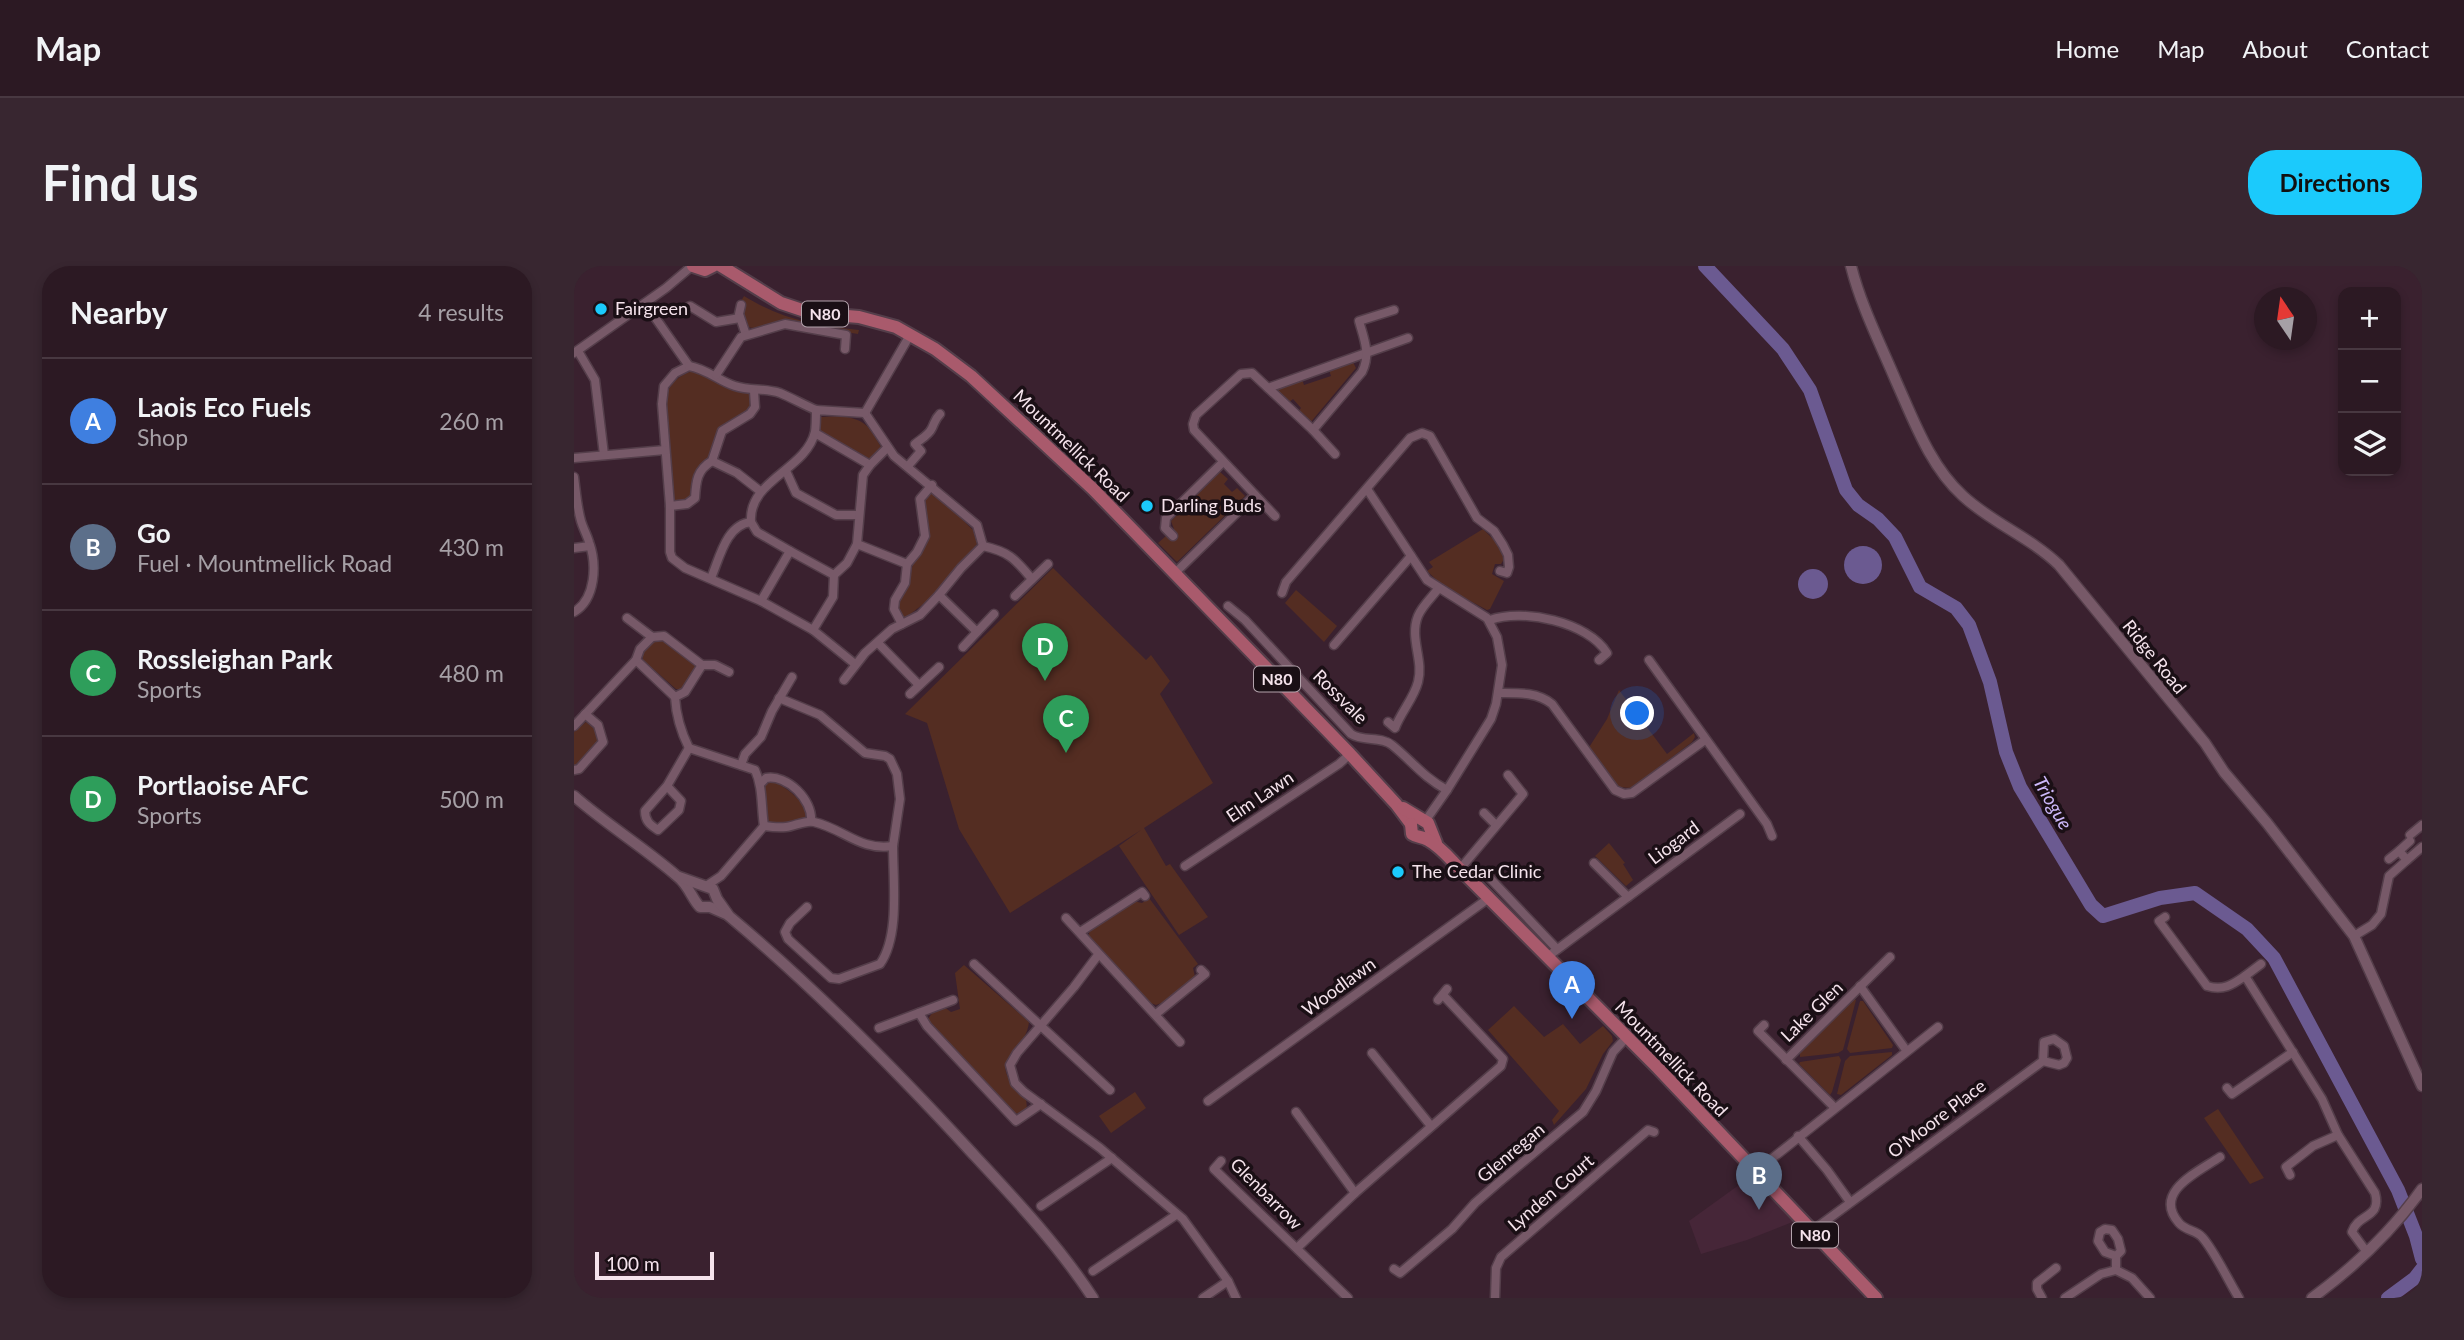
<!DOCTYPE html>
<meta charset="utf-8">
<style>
:root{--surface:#2c1923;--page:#382630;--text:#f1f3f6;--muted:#a6a0a6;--line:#483841;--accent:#1bcafc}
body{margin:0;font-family:Lato,sans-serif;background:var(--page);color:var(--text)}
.controls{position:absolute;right:21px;top:21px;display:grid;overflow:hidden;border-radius:14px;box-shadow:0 4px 10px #0003}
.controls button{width:63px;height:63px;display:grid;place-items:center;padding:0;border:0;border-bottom:2px solid var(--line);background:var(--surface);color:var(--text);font:35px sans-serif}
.compass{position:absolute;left:1680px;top:21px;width:63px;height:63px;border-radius:50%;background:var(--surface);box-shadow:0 4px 10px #0003;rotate:347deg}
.scale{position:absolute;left:21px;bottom:18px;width:119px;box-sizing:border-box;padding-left:7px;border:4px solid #f5e3ec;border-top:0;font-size:19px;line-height:24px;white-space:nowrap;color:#f5e3ec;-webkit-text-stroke:5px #1a0f15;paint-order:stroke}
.you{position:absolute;left:1064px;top:448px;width:24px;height:24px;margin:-18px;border:5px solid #fff;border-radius:50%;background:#1a73e8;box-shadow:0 0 0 10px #1a73e833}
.badge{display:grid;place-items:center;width:46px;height:46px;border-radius:50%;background:var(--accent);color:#fff;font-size:23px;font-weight:700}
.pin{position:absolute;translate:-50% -58px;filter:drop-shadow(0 2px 4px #0008)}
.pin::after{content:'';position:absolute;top:37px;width:24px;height:21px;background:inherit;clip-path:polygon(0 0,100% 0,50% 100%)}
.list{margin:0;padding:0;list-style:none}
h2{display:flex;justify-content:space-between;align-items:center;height:91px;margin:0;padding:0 28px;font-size:30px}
h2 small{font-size:23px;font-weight:400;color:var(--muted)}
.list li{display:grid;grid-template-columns:46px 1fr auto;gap:21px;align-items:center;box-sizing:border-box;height:126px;padding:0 28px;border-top:2px solid var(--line)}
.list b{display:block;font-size:26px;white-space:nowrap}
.list p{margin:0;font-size:23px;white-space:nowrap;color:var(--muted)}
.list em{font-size:23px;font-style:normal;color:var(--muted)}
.icon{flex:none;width:38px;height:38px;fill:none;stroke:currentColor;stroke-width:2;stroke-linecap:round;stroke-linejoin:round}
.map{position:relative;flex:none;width:1848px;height:1032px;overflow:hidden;border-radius:28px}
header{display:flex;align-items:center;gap:42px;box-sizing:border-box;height:98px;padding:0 35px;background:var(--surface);border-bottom:2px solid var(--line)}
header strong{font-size:33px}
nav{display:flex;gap:38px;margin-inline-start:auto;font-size:24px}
.intro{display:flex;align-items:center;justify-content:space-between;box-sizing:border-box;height:168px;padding:0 42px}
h1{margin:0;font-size:49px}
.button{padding:18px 32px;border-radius:28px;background:var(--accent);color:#111;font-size:24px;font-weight:700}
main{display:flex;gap:42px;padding:0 42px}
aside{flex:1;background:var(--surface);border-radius:28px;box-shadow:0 4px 10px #0003}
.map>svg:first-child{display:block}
.built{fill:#462638}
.green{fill:#542d22}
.water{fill:#6b5a91}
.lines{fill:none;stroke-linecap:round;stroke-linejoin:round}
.river{stroke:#6b5a91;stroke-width:14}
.minor-casing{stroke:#543e4a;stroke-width:11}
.tertiary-casing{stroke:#543e4a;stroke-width:13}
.primary-casing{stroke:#543e4a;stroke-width:16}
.minor{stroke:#775968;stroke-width:8}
.tertiary{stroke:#775968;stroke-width:10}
.primary{stroke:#a95a6c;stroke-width:12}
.poi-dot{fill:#1bcafc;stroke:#1a0f15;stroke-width:2.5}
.labels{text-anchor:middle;stroke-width:7;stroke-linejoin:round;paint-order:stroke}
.shield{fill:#1a0f15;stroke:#b3a3ac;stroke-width:2}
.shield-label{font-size:16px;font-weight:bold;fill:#f5e3ec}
.poi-label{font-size:18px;fill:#f5e3ec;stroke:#1a0f15;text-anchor:start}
.street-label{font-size:18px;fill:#f5e3ec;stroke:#1a0f15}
.water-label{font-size:19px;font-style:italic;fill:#ccb8fa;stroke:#1a0f15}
</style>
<header>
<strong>Map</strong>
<nav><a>Home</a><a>Map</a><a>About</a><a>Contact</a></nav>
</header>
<div class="intro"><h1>Find us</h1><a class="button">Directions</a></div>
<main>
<aside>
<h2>Nearby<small>4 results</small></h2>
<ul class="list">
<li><span class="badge" style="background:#3f7fe0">A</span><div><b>Laois Eco Fuels</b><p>Shop</p></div><em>260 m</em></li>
<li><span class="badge" style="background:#5c6f8a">B</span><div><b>Go</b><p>Fuel · Mountmellick Road</p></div><em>430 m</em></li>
<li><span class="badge" style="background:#2e9e5b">C</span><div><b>Rossleighan Park</b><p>Sports</p></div><em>480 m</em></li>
<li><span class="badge" style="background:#2e9e5b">D</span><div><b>Portlaoise AFC</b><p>Sports</p></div><em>500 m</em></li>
</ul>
</aside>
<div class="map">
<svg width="1848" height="1032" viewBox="0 0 1848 1032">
<rect width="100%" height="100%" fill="#3a212f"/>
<!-- built -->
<polygon class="built" points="1176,911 1221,955 1173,974 1127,988 1115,955"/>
<!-- green -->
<g class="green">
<path d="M170,30C207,53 242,60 285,64L284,68L210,56C196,55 188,65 174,61L166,37Z"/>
<polygon points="779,96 782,102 736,157 723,147 727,142 719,133 714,137 703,126 703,122 728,113 730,119 757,110 755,104"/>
<path d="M124,104L163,125L176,128C185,147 159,149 148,160C141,168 140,181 135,190C132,195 131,194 128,199C122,209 119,223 114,235L105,237L100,235L99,229L90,138C93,119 105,107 124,104Z"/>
<path d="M267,150C292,154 294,159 307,181L296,193L245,164L247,151Z"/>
<polygon points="646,206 654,213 650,218 658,226 663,222 671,230 603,296 584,277 600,263 597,255"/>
<polygon points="355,226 361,227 399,264 403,278 356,333 331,352 324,348 322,341 334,317 339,298 354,273 348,235"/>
<polygon points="909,263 922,276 930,293 927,298 921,298 918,308 930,315 916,343 913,344 870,321 853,305 859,301 855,296"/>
<polygon points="479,302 572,394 577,389 596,415 586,428 639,517 570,562 592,600 596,598 634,651 605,669 545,580 567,564 436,647 385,563 353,457 331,448"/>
<polygon points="722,324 763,360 750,376 711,337"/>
<polygon points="88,374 121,397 122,402 108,423 102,423 69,394 69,386 80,375"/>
<polygon points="1045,424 1093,488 1120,467 1121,471 1118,476 1058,522 1043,521 1014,483 1033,453"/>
<polygon points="12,456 22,464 25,474 4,500 0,501 0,466"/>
<path d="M199,515C214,523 223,530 233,544L231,553L201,559L191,552V519Z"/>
<polygon points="1035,577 1051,597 1049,598 1059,614 1052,620 1021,590"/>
<polygon points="575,632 624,698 619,702 621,711 619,715 590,736 582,739 574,736 514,674 516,662 559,635 568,637"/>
<path d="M390,699L455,756C451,791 406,792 452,831L453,844L448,848L440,847L353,756C356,747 362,744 370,741L377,746L386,743L381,707Z"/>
<polygon points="1280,733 1282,734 1269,784 1264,787 1226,791 1226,787"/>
<polygon points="1286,735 1289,735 1319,779 1318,782 1276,787 1273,783"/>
<polygon points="940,740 970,771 989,758 1006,778 1029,760 1038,770 1039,775 1029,788 1012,823 980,859 978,854 985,845 914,764"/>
<polygon points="1318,786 1318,789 1267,829 1263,828 1271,795 1276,790"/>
<polygon points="1265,790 1267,794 1258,826 1256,829 1225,798 1226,796"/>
<polygon points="561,826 572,842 537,867 525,850"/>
<polygon points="1644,843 1690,912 1676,918 1630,852"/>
</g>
<!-- water -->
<g class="water">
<circle cx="1289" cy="299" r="19"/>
<circle cx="1239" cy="318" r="15"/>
</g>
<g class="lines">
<!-- river -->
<g class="river">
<polyline points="1131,0 1209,83 1236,124 1272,224 1284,239 1304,253 1321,271 1346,321 1382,342 1395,359 1416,416 1432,486 1446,521 1517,639 1529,650 1586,632 1621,627 1673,663 1700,692 1824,924 1842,970 1848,993"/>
<polyline points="1814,1032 1841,1012 1848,1003"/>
</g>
<defs>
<g id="minor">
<polyline points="71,37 115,100 101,107 90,120 88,138 96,240 96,286 98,292 111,302 187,335 239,364 281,398"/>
<polyline points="167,39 165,48 172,69"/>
<polyline points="109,44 116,40 142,56 166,52"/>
<polyline points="4,85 21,114 30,189"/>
<polyline points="0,87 92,22 118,0"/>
<path d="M115,100C133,103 145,115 161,120C176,125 191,122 206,127C218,132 230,139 242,144"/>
<polyline points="142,109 167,71 211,58 272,69 271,83"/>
<polyline points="694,122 834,72"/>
<polyline points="291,147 320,190 403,259 409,280"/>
<polyline points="291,147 336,69"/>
<path d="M739,164L788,106C797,88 790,73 785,55L820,44"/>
<polyline points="241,167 296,199"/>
<polyline points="0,192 91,184"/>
<polyline points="138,195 163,207 186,225"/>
<path d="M334,200L347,185L341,178C347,173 355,169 358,162C361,156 361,153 366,148"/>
<polyline points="212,205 222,227 262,249 285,249"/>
<path d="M0,211C2,226 3,241 7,255C9,262 13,269 15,276C23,298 22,333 0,346"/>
<polyline points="793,223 853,314 913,352 923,371 928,399 922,438 917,453 873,524"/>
<path d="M96,240L113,238L121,232C122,215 123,204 138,195L148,165L176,148L181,141L180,125"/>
<polyline points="701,250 620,164 619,158 622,149 667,108 678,107 739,164 761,188"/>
<polyline points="177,256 183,266 216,285"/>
<polyline points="599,270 591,262 592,252 649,196"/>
<polyline points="283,278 333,298"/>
<path d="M409,280C436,286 441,293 458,313"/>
<polyline points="0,282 16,280"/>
<polyline points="601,307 681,229"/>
<path d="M137,312C146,291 152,259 177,256C174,214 232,204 241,166C242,159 242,151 242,144L291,147"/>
<polyline points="708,327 712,316 836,172 848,167 856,170 903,252 920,265 929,279 934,289 935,301 933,307 926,305"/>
<polyline points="365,329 403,366 420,348"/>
<polyline points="441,330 474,298"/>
<polyline points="187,335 216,285 260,309"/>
<path d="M654,340L671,354L777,468C789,476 807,470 818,479C838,495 849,511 873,524L852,554"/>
<path d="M53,352L78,371L90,370L128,399L111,426L101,431C102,449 107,466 115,482L181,504C189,521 187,541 190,560"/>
<path d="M916,354C949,342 1014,356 1033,387L1025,394"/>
<polyline points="328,358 320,343 321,334 331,317 333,298 343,286 351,270 346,233 358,219"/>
<polyline points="239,364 259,331 260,309 273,297 283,278 289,209 296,199 313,182"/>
<polyline points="304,377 345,419"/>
<polyline points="760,379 837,290"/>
<polyline points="389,381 403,366"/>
<polyline points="62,394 101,431"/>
<polyline points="1075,394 1193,558 1198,570"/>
<polyline points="128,399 141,399 155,406"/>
<polyline points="270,414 291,387 318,363 346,349 365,329 387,302 409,280"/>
<path d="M925,427C944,427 963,426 978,438L1041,524L1050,528L1058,527L1131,474"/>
<polyline points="336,428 365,401"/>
<polyline points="205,432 246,449 291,487 311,490 316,493 323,508 326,533 319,580"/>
<path d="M814,456L821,462C827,446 840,432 844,416C850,394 835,372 844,350C848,340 858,331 864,323"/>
<polyline points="0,460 62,394 66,383 78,371"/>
<polyline points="167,499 171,488 187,471 198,445 218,411"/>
<polyline points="0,504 5,503 29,476 24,459 11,448"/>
<path d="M187,517L192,512C213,508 239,534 237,555"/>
<path d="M93,520L107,535L105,544L84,564C76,559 71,555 71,545L93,520L115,482"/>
<polyline points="910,547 922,559"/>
<polyline points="1836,569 1848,559"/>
<polyline points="1836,575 1825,585 1833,594 1848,581"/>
<polyline points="1815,593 1825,585"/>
<polyline points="1020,597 1054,631"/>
<polyline points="611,600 765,498 776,488"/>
<polyline points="886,603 949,528 934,509"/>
<polyline points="910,606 983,683"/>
<path d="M132,620L147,610L190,560C197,561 205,562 212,561C221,560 231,554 240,556C270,563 286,585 319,580C319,615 326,670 306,698L265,713L257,712L214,673L211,666L216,657L233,641"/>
<path d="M1591,651L1585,655L1633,720C1649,725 1658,719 1671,710L1748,833L1764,869L1801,927C1808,953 1784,947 1778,966L1792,985"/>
<polyline points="492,652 606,776"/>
<polyline points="506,666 568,626 571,630"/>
<polyline points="1780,670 1798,659 1807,648 1815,610 1833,594"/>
<polyline points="524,689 500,721 443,787 436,799 441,817 450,826 526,882 609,953 654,1015 662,1032"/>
<polyline points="973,691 1166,548"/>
<polyline points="400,698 536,824"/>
<polyline points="1671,710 1687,698"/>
<polyline points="1286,720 1332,784"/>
<polyline points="864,734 873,723"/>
<polyline points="345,747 353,760 442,855 467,838"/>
<polyline points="582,748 631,708 627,704"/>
<polyline points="1190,759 1184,765 1260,841"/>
<polyline points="305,762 379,734"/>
<polyline points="798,787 857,860"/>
<polyline points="1212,794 1316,691"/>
<polyline points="1653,822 1658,828 1719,786"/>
<polyline points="634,835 915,632"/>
<polyline points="722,846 781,927"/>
<polyline points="1224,870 1253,904 1276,936"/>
<path d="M1646,891C1624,906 1578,926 1605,957C1612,965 1622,964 1628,971C1640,984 1655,1016 1665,1032"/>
<polyline points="647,895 640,903 774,1032"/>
<polyline points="1181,906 1364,761"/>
<polyline points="1716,909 1712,901 1739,880 1764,869"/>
<polyline points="467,940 538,892"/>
<polyline points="1238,965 1469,795 1485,799 1490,797 1493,792 1490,780 1480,773 1470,776 1469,795"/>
<polyline points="723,982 781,927 927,800 929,793 869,729"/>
<polyline points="1542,990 1547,985 1544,973 1538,964 1531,963 1526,966 1524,975 1531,986 1542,990 1542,1004"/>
<polyline points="820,1003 826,1007 878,963 901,937 924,917 1009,846 1022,825 1039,786 1053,771"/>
<polyline points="1542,1004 1558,1012 1576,1032"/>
<polyline points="519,1005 602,949"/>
<polyline points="629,1032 654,1015"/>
<polyline points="921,1032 922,1002 927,991 1074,864 1080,866"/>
<polyline points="1468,1032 1463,1023 1463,1017 1482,1002"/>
<polyline points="1491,1032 1527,1008 1542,1004"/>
</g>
<g id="tertiary">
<path d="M1277,0C1287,40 1306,77 1322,115C1340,155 1356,200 1389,230C1418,257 1456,271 1485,299L1631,477L1650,506L1693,557L1780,670L1848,820"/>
<path d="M0,530C33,559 71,582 104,611C115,620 118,633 126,641H136L152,648"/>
<path d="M105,611L139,623L143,633L155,650C242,723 323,805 400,889C442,934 485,980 519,1032"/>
<path d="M1738,1032C1779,1002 1819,964 1848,923"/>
</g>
<g id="primary">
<polyline points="119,0 131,4 139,0"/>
<polyline points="147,0 207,37 237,47 285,51 322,61 361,83 397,110 519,223 776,488 822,538 837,558"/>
<polyline points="829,542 854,557 862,577"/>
<path d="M837,558L838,568C844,572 848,570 854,574C867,581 876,593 886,603L1084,802L1302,1032"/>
</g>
</defs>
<!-- minor casing -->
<use href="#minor" class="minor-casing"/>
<!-- tertiary casing -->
<use href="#tertiary" class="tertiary-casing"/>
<!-- primary casing -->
<use href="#primary" class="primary-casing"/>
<!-- minor -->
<use href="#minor" class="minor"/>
<!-- tertiary -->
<use href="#tertiary" class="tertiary"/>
<!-- primary -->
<use href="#primary" class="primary"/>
</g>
<!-- markers -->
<g class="poi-dot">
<circle cx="27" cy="43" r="7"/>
<circle cx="573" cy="240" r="7"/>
<circle cx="824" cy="606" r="7"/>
</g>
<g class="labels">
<!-- shield labels -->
<g class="shield">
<rect x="228" y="35.5" width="46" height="25" rx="5"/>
<rect x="680" y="400.5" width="46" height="25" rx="5"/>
<rect x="1218" y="956.5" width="46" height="25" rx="5"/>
</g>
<g class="shield-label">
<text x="251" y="54">N80</text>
<text x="703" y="419">N80</text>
<text x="1241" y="975">N80</text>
</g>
<!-- poi labels -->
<g class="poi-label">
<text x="41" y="49">Fairgreen</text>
<text x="587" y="246">Darling Buds</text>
<text x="838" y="612">The Cedar Clinic</text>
</g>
<!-- street labels -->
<g class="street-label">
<text transform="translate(497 180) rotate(44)" y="6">Mountmellick Road</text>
<text transform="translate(1580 391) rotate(51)" y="6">Ridge Road</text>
<text transform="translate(766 431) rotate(45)" y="6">Rossvale</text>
<text transform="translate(686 531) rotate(-34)" y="6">Elm Lawn</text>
<text transform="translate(1100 577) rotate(-37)" y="6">Liogard</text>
<text transform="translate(765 721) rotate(-36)" y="6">Woodlawn</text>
<text transform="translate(1238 746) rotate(-44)" y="6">Lake Glen</text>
<text transform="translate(1097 793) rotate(46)" y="6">Mountmellick Road</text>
<text transform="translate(1363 853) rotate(-37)" y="6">O'Moore Place</text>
<text transform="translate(937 887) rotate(-40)" y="6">Glenregan</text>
<text transform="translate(977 927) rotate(-41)" y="6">Lynden Court</text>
<text transform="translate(692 928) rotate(45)" y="6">Glenbarrow</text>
</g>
<!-- water labels -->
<g class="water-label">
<text transform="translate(1479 537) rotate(60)" y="7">Triogue</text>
</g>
</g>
</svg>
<div class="controls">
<button>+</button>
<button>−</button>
<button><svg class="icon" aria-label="layers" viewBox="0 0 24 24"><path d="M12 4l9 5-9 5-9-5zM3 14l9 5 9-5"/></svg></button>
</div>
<svg class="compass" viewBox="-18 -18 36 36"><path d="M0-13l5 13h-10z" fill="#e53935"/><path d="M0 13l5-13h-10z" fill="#a6a0a6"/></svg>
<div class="scale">100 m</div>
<div class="you"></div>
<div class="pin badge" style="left:998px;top:753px;background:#3f7fe0">A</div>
<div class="pin badge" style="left:1185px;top:944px;background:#5c6f8a">B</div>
<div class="pin badge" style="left:492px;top:487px;background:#2e9e5b">C</div>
<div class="pin badge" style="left:471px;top:415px;background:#2e9e5b">D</div>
</div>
</main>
